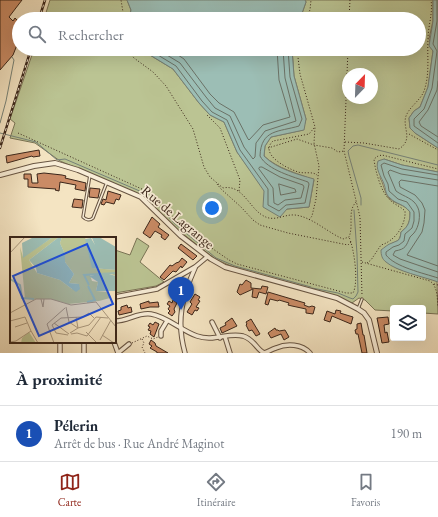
<!DOCTYPE html>
<html lang="fr">
<meta charset="utf-8">
<style>
:root{--surface:#fff;--page:#f2f2f3;--text:#1f2937;--muted:#747a83;--line:#e0e1e3;--accent:#8f2418}
body{margin:0;font-family:"EB Garamond",serif;background:var(--page);color:var(--text)}
.controls{position:absolute;right:12px;bottom:12px;display:grid;overflow:hidden;border-radius:4px;box-shadow:0 4px 16px #0002}
.controls button{width:36px;height:36px;display:grid;place-items:center;padding:0;border:0;border-bottom:1px solid var(--line);background:var(--surface);color:var(--text);font:20px sans-serif}
.compass{position:absolute;left:342px;top:68px;width:36px;height:36px;border-radius:50%;background:var(--surface);box-shadow:0 4px 16px #0002;rotate:23deg}
.you{position:absolute;left:212px;top:208px;width:14px;height:14px;margin:-10px;border:3px solid #fff;border-radius:50%;background:#1a73e8;box-shadow:0 0 0 6px #1a73e833}
.badge{display:grid;place-items:center;width:26px;height:26px;border-radius:50%;background:var(--accent);color:#fff;font-size:13px;font-weight:700}
.pin{position:absolute;translate:-50% -33px;filter:drop-shadow(0 1px 2px #0008)}
.pin::after{content:'';position:absolute;top:21px;width:14px;height:12px;background:inherit;clip-path:polygon(0 0,100% 0,50% 100%)}
.list{margin:0;padding:0;list-style:none}
h2{display:flex;justify-content:space-between;align-items:center;height:52px;margin:0;padding:0 16px;font-size:17px}
h2 small{font-size:13px;font-weight:400;color:var(--muted)}
.list li{display:grid;grid-template-columns:26px 1fr auto;gap:12px;align-items:center;box-sizing:border-box;height:56px;padding:0 16px;border-top:1px solid var(--line)}
.list b{display:block;font-size:15px;white-space:nowrap}
.list p{margin:0;font-size:13px;white-space:nowrap;color:var(--muted)}
.list em{font-size:13px;font-style:normal;color:var(--muted)}
.icon{flex:none;width:22px;height:22px;fill:none;stroke:currentColor;stroke-width:2;stroke-linecap:round;stroke-linejoin:round}
.map{position:relative;flex:none;width:438px;height:353px;overflow:hidden}
.search{position:absolute;background:var(--surface);box-shadow:0 4px 16px #0002;left:12px;right:12px;top:12px;height:44px;display:flex;align-items:center;gap:10px;box-sizing:border-box;padding:0 14px;border-radius:22px;color:var(--muted);font-size:15px}
.sheet{height:108px;background:var(--surface)}
nav{display:flex;justify-content:space-around;align-items:center;box-sizing:border-box;height:56px;border-top:1px solid var(--line);background:var(--surface);font-size:11px;color:var(--muted)}
nav a{display:grid;justify-items:center;gap:2px}
nav .on{color:var(--accent)}
.map>svg:first-child{display:block}
.green{fill:#bbc493;stroke:#7a7456;fill-rule:evenodd}
.water{fill:#9cbeb5;stroke:#758177}
.lines{fill:none;stroke-linecap:round;stroke-linejoin:round}
.shore{stroke:#6b7267;stroke-width:1}
.stream{stroke:#758177;stroke-width:1}
.building{fill:#cb8c66;stroke:#3a2519}
.service-casing{stroke:#685543;stroke-width:3.5}
.minor-casing{stroke:#685543;stroke-width:5.5}
.tertiary-casing{stroke:#685543;stroke-width:6}
.path{stroke:#3a2519;stroke-width:1;stroke-dasharray:1 2;stroke-linecap:butt}
.service{stroke:#f8edd7;stroke-width:1.5}
.minor{stroke:#f8edd7;stroke-width:3.5}
.tertiary{stroke:#f8edd7;stroke-width:4}
.rail-casing{stroke:#3a2519;stroke-width:2.5}
.rail{stroke:#f8edd7;stroke-width:1;stroke-dasharray:3;stroke-linecap:butt}
.labels{text-anchor:middle;stroke-width:3.5;stroke-linejoin:round;paint-order:stroke}
.street-label{font-size:14px;fill:#3a2519;stroke:#f8edd7}
.inset-river{fill:none;stroke:#9cbeb5;stroke-width:2}
.inset-road{fill:none;stroke:#aa987e;stroke-width:1}
.view{fill:#1d4ed8;fill-opacity:0.15;stroke:#1d4ed8;stroke-width:2}
.inset-edge{fill:none;stroke:#3a2519;stroke-width:2}
</style>
<div class="map">
<svg width="438" height="353" viewBox="0 0 438 353">
<rect width="100%" height="100%" fill="#f4e4c2"/>
<filter id="stains"><feTurbulence type="fractalNoise" baseFrequency=".005" numOctaves="4"/><feColorMatrix values="0 0 0 0 .2 0 0 0 0 .09 0 0 0 0 .02 0 0 0 .5 -.17"/></filter>
<radialGradient id="worn" r=".72"><stop offset=".6" stop-color="#630" stop-opacity="0"/><stop offset="1" stop-color="#630" stop-opacity=".3"/></radialGradient>
<!-- green -->
<g class="green">
<polygon points="50,0 127,0 131,10 129,19 44,19"/>
<path d="M305,0H433V21L429,39L433,51L428,87L420,107L414,111L409,118L410,128L415,133L438,148V172L402,165L384,159L380,178C384,184 384,192 389,198C396,205 403,203 410,212C410,221 409,226 401,232C400,244 394,240 387,247L396,268L437,281L438,314L423,313V308H393V311L375,310L365,300L359,298L352,303L247,273L215,259L175,228L141,195L60,161L35,143L10,138L15,123L10,119L34,49H140L173,69L199,103L210,115L224,122L237,152L265,191L287,209L309,207L314,180C297,173 278,169 264,156L265,146L271,137L303,130L306,119L294,76L292,49H419V19H300L306,2ZM348,74H372V98H348Z"/>
<polygon points="137,238 149,246 140,262 164,282 156,286 115,293 115,250 130,255"/>
</g>
<!-- water -->
<g class="water">
<polygon points="127,0 305,0 306,2 300,19 129,19 131,10"/>
<polygon points="433,0 438,0 438,148 415,133 410,128 409,118 414,111 420,107 428,87 433,51 429,46 433,21"/>
<path d="M140,49H292L294,76L306,119L304,130L271,137L265,146L264,156C277,169 297,174 314,179L309,207L287,209L280,217L263,207L264,191L237,152L224,122L210,115L199,103L173,69Z"/>
<path d="M384,159L402,165L438,172V282C424,277 396,271 386,262C382,259 381,255 381,250C384,248 388,244 392,243C399,240 400,241 401,232C409,226 410,221 410,212C403,203 397,205 390,198C385,194 386,189 384,184C381,176 375,169 378,161Z"/>
</g>
<g class="lines">
<!-- shore -->
<g class="shore">
<polyline points="437,0 437,21 433,44 437,51 432,88 424,109 414,119 414,126 438,143"/>
<path d="M148,49L176,66L202,101L212,112L227,120L240,150L268,189V205L279,211L286,205L305,203L309,184L308,182C294,177 267,170 260,156C261,129 279,132 299,126L302,119L290,77L288,49"/>
<polyline points="157,49 180,63 206,97 215,108 230,116 244,147 253,159 255,157 256,143 265,131 296,121 285,78 283,49"/>
<polyline points="169,49 184,59 210,94 219,103 234,112 248,139 249,140 263,125 290,117 279,80 277,49"/>
<polyline points="438,81 437,90 428,110 419,122 421,126 438,137"/>
<polygon points="260,167 262,167 280,177 303,185 304,187 301,198 285,200 278,205 274,203 273,188 259,169"/>
<path d="M438,175L402,169L384,163L381,165L384,176L388,184L389,191L398,199L407,202L414,212V221L412,228L405,234L404,241L399,245L393,247L386,252V255C395,267 423,273 438,278"/>
<path d="M438,180L401,174L390,170L388,172L396,191C404,197 414,198 418,208C421,215 419,227 414,233C413,234 411,236 410,237C406,246 406,249 395,251L393,255L400,259L438,272"/>
<polygon points="279,184 295,189 296,192 281,195"/>
<polyline points="438,186 401,180 399,182 400,187 415,195 422,203 425,210 424,223 422,232 407,255 438,266"/>
</g>
<!-- stream -->
<g class="stream">
<polyline points="0,123 6,101 14,60 12,57"/>
<polyline points="0,133 36,142 57,160 65,159 142,192 154,201 174,223 216,258 235,266 311,287"/>
<polyline points="361,205 361,198 349,156 348,151 353,146 358,145 438,165"/>
<polyline points="312,288 338,293 350,298 353,299 356,296 358,292 357,254 354,210"/>
</g>
</g>
<!-- building -->
<g class="building">
<polygon points="0,0 22,0 9,17 13,21 15,18 19,22 19,40 13,55 0,70"/>
<polygon points="39,150 40,156 33,157 32,156 7,163 6,156"/>
<polygon points="44,173 62,175 66,176 65,178 86,183 85,191 75,189 76,185 60,182 59,191 55,190 56,189 28,187 28,179 24,179 24,174 31,174 32,183 38,183 37,174"/>
<polygon points="90,188 100,189 98,198 89,197"/>
<polygon points="108,191 121,195 119,200 116,199 114,204 106,202 104,205 101,204 103,199 106,200"/>
<polygon points="74,199 83,200 82,208 72,207"/>
<polygon points="152,217 160,224 158,227 169,235 165,240 161,237 162,235 155,231 150,238 143,233"/>
<polygon points="181,244 197,256 193,260 178,248"/>
<polygon points="182,258 187,262 182,268 181,266 176,272 173,271 164,280 160,277 170,265 172,266 176,263 179,262"/>
<polygon points="246,280 251,283 251,288 261,289 262,286 268,287 266,294 259,292 257,298 252,297 253,289 240,295 237,292 240,284 242,285"/>
<polygon points="268,292 305,303 304,305 309,307 312,306 315,307 313,314 306,313 306,309 292,306 288,305 289,303 279,300 278,301 270,299 268,305 265,304"/>
<polygon points="195,294 200,297 198,300 200,301 196,307 199,308 197,311 195,310 192,315 187,312 192,304 190,302"/>
<polygon points="173,300 177,303 174,309 175,312 172,316 168,313 170,311 168,309 170,306 167,304 169,301 172,303"/>
<polygon points="149,301 149,303 158,302 159,307 150,307 141,309 140,304"/>
<polygon points="127,305 128,308 131,307 132,312 119,315 118,311 121,310 121,307"/>
<polygon points="336,310 341,311 340,313 353,317 351,324 332,316 330,322 324,320 327,311 335,314"/>
<polygon points="388,317 389,324 384,325 385,333 387,332 389,342 382,343 377,318"/>
<polygon points="232,318 237,326 222,333 220,328 226,325 225,323"/>
<polygon points="251,319 260,334 256,336 252,330 249,331 246,325 247,324 246,322"/>
<polygon points="155,322 159,324 154,337 150,334 151,331 148,330 150,327 148,326 150,323 153,325"/>
<polygon points="361,323 363,335 364,335 367,353 362,353 358,334 356,334 355,330 357,329 357,324"/>
<polygon points="275,328 276,330 278,330 279,331 285,330 289,337 284,340 281,334 271,338 268,333"/>
<polygon points="151,340 155,343 156,346 168,353 157,353 157,352 150,348 152,346 149,344"/>
</g>
<g class="lines">
<defs>
<g id="service">
<path d="M90,175L83,217C86,220 90,221 93,218L107,182"/>
<polyline points="358,309 362,299"/>
</g>
<g id="minor">
<polyline points="177,278 184,281 187,287"/>
<polyline points="115,297 157,289 195,267 207,257"/>
<path d="M115,321C128,321 138,312 151,314C166,316 182,331 197,336C214,342 228,332 243,336C255,340 256,349 264,353C268,352 272,349 276,348C287,343 302,344 310,353"/>
<polyline points="212,322 220,338"/>
<polyline points="161,336 161,331 167,321"/>
<polyline points="225,337 230,353"/>
<polyline points="60,342 60,353"/>
<polyline points="84,342 84,353"/>
<polyline points="114,342 118,353"/>
<polyline points="118,353 129,344"/>
<path d="M185,353C176,321 182,297 195,268"/>
</g>
<polyline id="tertiary" points="0,175 34,166 55,163 78,170 141,197 181,236 211,259 225,267 337,298 358,309 364,313 369,320 377,353"/>
</defs>
<!-- service casing -->
<use href="#service" class="service-casing"/>
<!-- minor casing -->
<use href="#minor" class="minor-casing"/>
<!-- tertiary casing -->
<use href="#tertiary" class="tertiary-casing"/>
<!-- path -->
<g class="path">
<polyline points="121,19 123,12 121,0"/>
<polyline points="305,19 310,10 311,0"/>
<polyline points="349,19 350,0"/>
<path d="M125,49L134,58L153,72L166,86L193,129L204,167L210,177L223,188C242,184 249,207 262,215C274,223 283,214 295,215C312,217 327,232 343,239L349,237C354,225 347,212 356,202"/>
<polyline points="297,49 300,74 315,127 314,143 319,166 316,199 312,216 309,220"/>
<polyline points="348,49 344,151 360,217 362,296"/>
<polyline points="207,115 220,128 240,180 239,191"/>
<path d="M314,128L309,134L273,141C259,154 286,168 298,172C304,174 312,171 317,175"/>
<path d="M18,133L144,190L184,227L213,249L229,260L237,264L346,293H353C359,282 354,248 349,237"/>
<polyline points="409,134 438,150"/>
<path d="M345,142L364,143L399,149C414,139 402,128 406,116C410,106 420,101 424,91C430,74 427,57 428,39C428,26 433,14 431,0"/>
<polyline points="268,148 297,139 314,145 332,148 338,152 344,151"/>
<polyline points="217,184 221,189 241,207 253,220 260,225 288,233 348,245 351,242"/>
<path d="M362,262L430,281C438,287 437,298 438,307"/>
<path d="M367,263L371,260L381,245C395,241 406,225 405,211C400,206 393,204 389,199C381,192 375,170 374,159L378,156L382,155L438,169"/>
<polyline points="434,284 438,285"/>
<polyline points="142,339 144,343 142,347 145,353"/>
<polyline points="132,343 147,336 153,339 158,337"/>
</g>
<!-- service -->
<use href="#service" class="service"/>
<!-- minor -->
<use href="#minor" class="minor"/>
<!-- tertiary -->
<use href="#tertiary" class="tertiary"/>
<defs>
<g id="rail">
<polyline points="39,19 45,0"/>
<polyline points="0,148 31,49"/>
</g>
</defs>
<!-- rail casing -->
<use href="#rail" class="rail-casing"/>
<!-- rail -->
<use href="#rail" class="rail"/>
</g>
<g class="labels">
<!-- street labels -->
<g class="street-label">
<text transform="translate(178 217) rotate(40)" y="5">Rue de Lagrange</text>
</g>
</g>
<!-- overview -->
<g transform="translate(10 237)">
<rect width="106" height="106" fill="#f4e4c2"/>
<path d="M43,0H49L19,23L27,36L50,43L62,52L69,47L59,46L64,37L55,25V17L50,6L52,0H75L83,31L106,33V39L99,36L80,38L82,44L88,45L86,54L98,55L100,61L89,64L58,67L41,62H15L10,10L13,20ZM19,95L26,106H11L12,101Z" fill="#bbc493"/>
<path d="M24,0H43L13,21L12,6ZM49,0H52L50,6L55,17V25L64,37L59,46L69,47L70,52L66,55L50,43L27,36L26,31L19,23ZM89,0L106,10V33L82,31L75,2L81,1L85,8L82,1ZM95,36L106,39V54H86L88,45L79,39Z" fill="#9cbeb5"/>
<path class="inset-river" d="M0,42L10,48L12,61L24,62M79,48L74,38L106,36M77,65L85,63L78,49"/>
<path class="inset-road" d="M0,16L15,0M31,62L33,70L34,62M56,70L59,85L68,91L79,88L86,80L98,81M0,76L26,62H41L61,68L86,65L106,90M0,84L15,80L21,94M44,86L59,97M5,90L17,86M76,95L86,105M60,96L68,91L66,80M61,97L67,96L77,99L91,80M58,98L46,96L42,88L51,81L73,80L79,76L84,81M92,98L104,106M90,103L101,83M0,105L6,104L21,94L28,106M44,106L37,87L55,71"/>
<path class="view" d="M77,7L103,67L29,99L3,39Z"/>
<rect width="106" height="106" class="inset-edge"/>
</g>
<rect width="100%" height="100%" filter="url(#stains)"/>
<rect width="100%" height="100%" fill="url(#worn)"/>
</svg>
<div class="controls">
<button><svg class="icon" aria-label="layers" viewBox="0 0 24 24"><path d="M12 4l9 5-9 5-9-5zM3 14l9 5 9-5"/></svg></button>
</div>
<svg class="compass" viewBox="-18 -18 36 36"><path d="M0-13l5 13h-10z" fill="#e53935"/><path d="M0 13l5-13h-10z" fill="#747a83"/></svg>
<div class="you"></div>
<div class="pin badge" style="left:181px;top:310px;background:#1a4fb4">1</div>
<div class="search"><svg class="icon" aria-label="search" viewBox="0 0 24 24"><circle cx="10" cy="10" r="6"/><path d="M15 15l6 6"/></svg>Rechercher</div>
</div>
<section class="sheet">
<h2>À proximité<small></small></h2>
<ul class="list">
<li><span class="badge" style="background:#1a4fb4">1</span><div><b>Pélerin</b><p>Arrêt de bus · Rue André Maginot</p></div><em>190 m</em></li>
</ul>
</section>
<nav>
<a class="on"><svg class="icon" aria-label="map" viewBox="0 0 24 24"><path d="M3 6l6-2 6 2 6-2v14l-6 2-6-2-6 2zM9 4v14M15 6v14"/></svg>Carte</a>
<a><svg class="icon" aria-label="directions" viewBox="0 0 24 24"><path d="M12 3l9 9-9 9-9-9zM9 14v-3h6M13 9l2 2-2 2"/></svg>Itinéraire</a>
<a><svg class="icon" aria-label="saved" viewBox="0 0 24 24"><path d="M7 4h10v16l-5-4-5 4z"/></svg>Favoris</a>
</nav>
